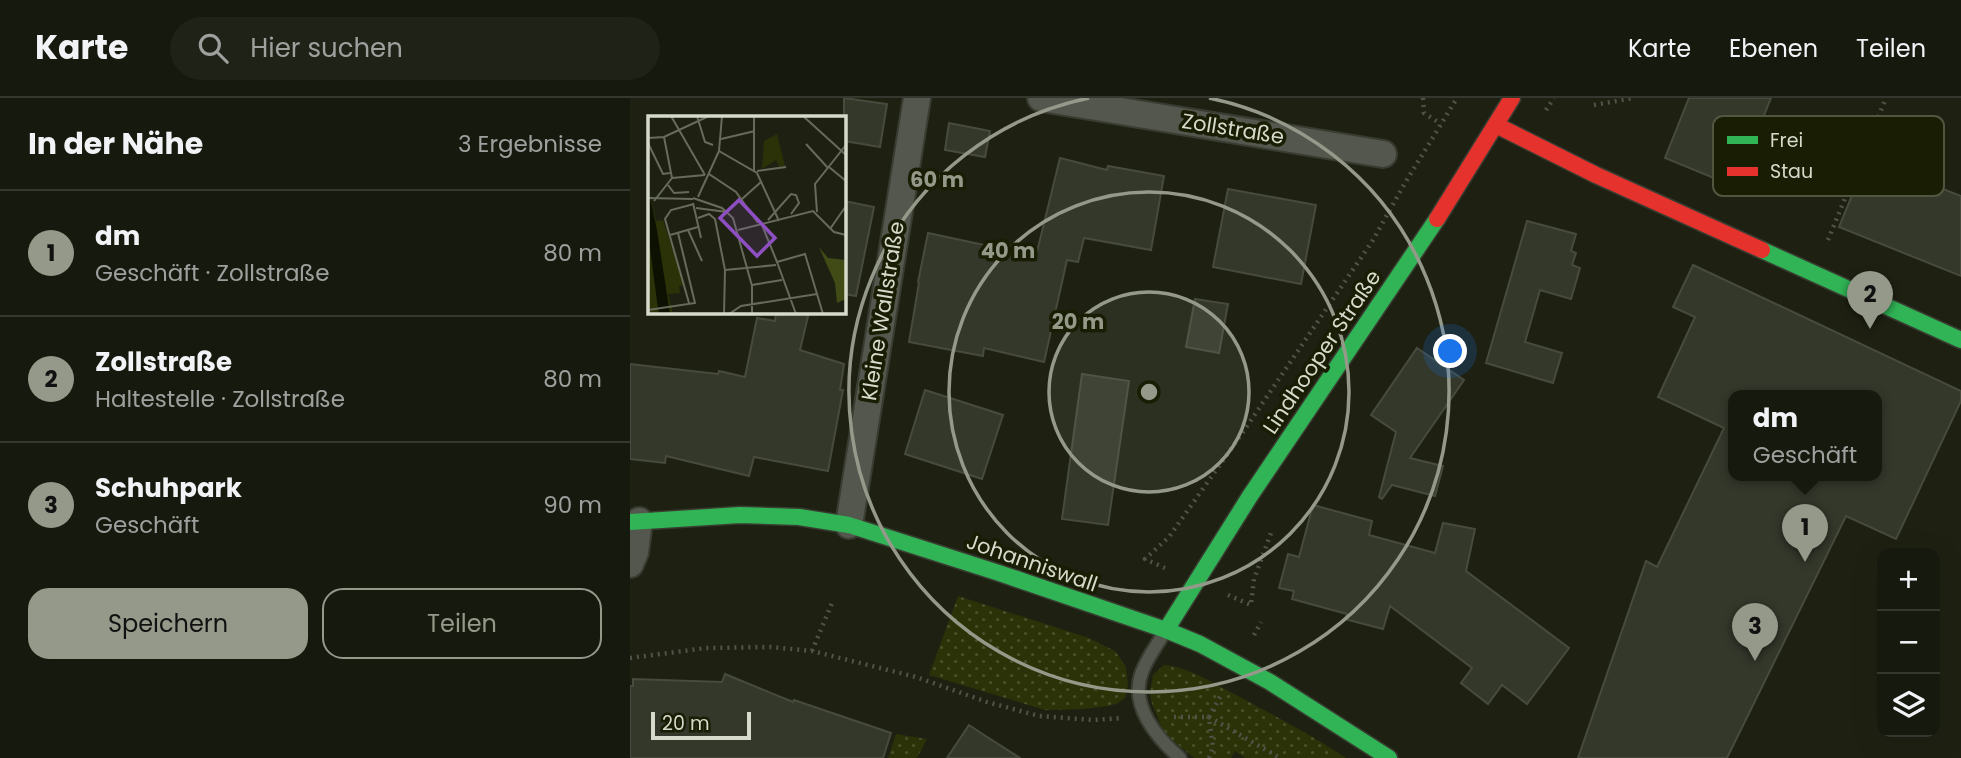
<!DOCTYPE html>
<html lang="de">
<meta charset="utf-8">
<style>
:root{--surface:#16190e;--page:#1f2217;--text:#f1f3f6;--muted:#9ea09e;--line:#35382e;--accent:#95998a}
body{margin:0;font-family:Poppins,sans-serif;background:var(--page);color:var(--text)}
.controls{position:absolute;right:21px;bottom:21px;display:grid;overflow:hidden;border-radius:14px;box-shadow:0 7px 28px #0002}
.controls button{width:63px;height:63px;display:grid;place-items:center;padding:0;border:0;border-bottom:2px solid var(--line);background:var(--surface);color:var(--text);font:35px sans-serif}
.scale{position:absolute;left:21px;bottom:18px;width:100px;box-sizing:border-box;padding-left:7px;border:4px solid #d5daca;border-top:0;font-size:19px;line-height:24px;white-space:nowrap;color:#d5daca;-webkit-text-stroke:5px #181d03;paint-order:stroke}
.you{position:absolute;left:821px;top:254px;width:24px;height:24px;margin:-18px;border:5px solid #fff;border-radius:50%;background:#1a73e8;box-shadow:0 0 0 10px #1a73e833}
.badge{display:grid;place-items:center;width:46px;height:46px;border-radius:50%;background:var(--accent);color:#111;font-size:23px;font-weight:700}
.pin{position:absolute;translate:-50% -58px;filter:drop-shadow(0 2px 4px #0008)}
.pin::after{content:'';position:absolute;top:37px;width:24px;height:21px;background:inherit;clip-path:polygon(0 0,100% 0,50% 100%)}
.popup{position:absolute;left:1098px;top:292px;width:154px;height:91px;box-sizing:border-box;display:grid;place-content:center;border-radius:14px;background:var(--surface);filter:drop-shadow(0 2px 5px #0005);font-size:23px;white-space:nowrap;color:var(--muted)}
.popup b{font-size:26px;color:var(--text)}
.popup::after{content:'';position:absolute;left:50%;top:100%;margin-left:-14px;border:14px solid transparent;border-top-color:var(--surface)}
.list{margin:0;padding:0;list-style:none}
h2{display:flex;justify-content:space-between;align-items:center;height:91px;margin:0;padding:0 28px;font-size:30px}
h2 small{font-size:23px;font-weight:400;color:var(--muted)}
.list li{display:grid;grid-template-columns:46px 1fr auto;gap:21px;align-items:center;box-sizing:border-box;height:126px;padding:0 28px;border-top:2px solid var(--line)}
.list b{display:block;font-size:26px;white-space:nowrap}
.list p{margin:0;font-size:23px;white-space:nowrap;color:var(--muted)}
.list em{font-size:23px;font-style:normal;color:var(--muted)}
.actions{display:flex;gap:14px;padding:21px 28px}
.actions a{flex:1;padding:16px 0;border:2px solid var(--accent);border-radius:21px;text-align:center;font-size:24px;color:var(--accent)}
.actions .main{background:var(--accent);color:#111}
.icon{flex:none;width:38px;height:38px;fill:none;stroke:currentColor;stroke-width:2;stroke-linecap:round;stroke-linejoin:round}
.map{position:relative;flex:none;width:1331px;height:660px;overflow:hidden}
header{display:flex;align-items:center;gap:42px;box-sizing:border-box;height:98px;padding:0 35px;background:var(--surface);border-bottom:2px solid var(--line)}
header strong{font-size:33px}
nav{display:flex;gap:38px;margin-inline-start:auto;font-size:24px}
.search{width:490px;height:63px;background:var(--page);display:flex;align-items:center;gap:18px;box-sizing:border-box;padding:0 24px;border-radius:38px;color:var(--muted);font-size:26px}
main{display:flex}
aside{flex:1;background:var(--surface)}
.map>svg:first-child{display:block}
.grass{fill:url(#grass-dots)}
.building{fill:#34382b;stroke:#474b3d;stroke-width:2;fill-rule:evenodd}
.lines{fill:none;stroke-linecap:round;stroke-linejoin:round}
.lane-casing{stroke:#393c31;stroke-width:16}
.street-casing{stroke:#393c31;stroke-width:30}
.fast-casing{stroke:#393c31;stroke-width:19}
.jam-casing{stroke:#393c31;stroke-width:19}
.path{stroke:#515349;stroke-width:4.5;stroke-dasharray:2 5;stroke-linecap:butt}
.lane{stroke:#54574d;stroke-width:12}
.street{stroke:#54574d;stroke-width:26}
.fast{stroke:#30b455;stroke-width:16}
.jam{stroke:#e5322d;stroke-width:16}
.ring{fill:none;stroke:#95998a;stroke-width:3.5}
.labels{text-anchor:middle;stroke-width:7;stroke-linejoin:round;paint-order:stroke}
.street-label{font-size:21px;fill:#d5daca;stroke:#181d03}
.inset-road{fill:none;stroke:#676b5c;stroke-width:2}
.view{fill:#8d4fc1;fill-opacity:0.15;stroke:#8d4fc1;stroke-width:3.5}
.inset-edge{fill:none;stroke:#d5daca;stroke-width:3.5}
.key{fill:#181d03;stroke:#51563f;stroke-width:2}
.key-label{font-size:19px;fill:#d5daca}
.centre{fill:#95998a;stroke:#181d03;stroke-width:3.5}
.ring-label{font-size:21px;text-anchor:middle;font-weight:bold;fill:#95998a;stroke:#181d03;stroke-width:7;stroke-linejoin:round;paint-order:stroke}
</style>
<header>
<strong>Karte</strong>
<div class="search"><svg class="icon" aria-label="search" viewBox="0 0 24 24"><circle cx="10" cy="10" r="6"/><path d="M15 15l6 6"/></svg>Hier suchen</div>
<nav><a>Karte</a><a>Ebenen</a><a>Teilen</a></nav>
</header>
<main>
<aside>
<h2>In der Nähe<small>3 Ergebnisse</small></h2>
<ul class="list">
<li><span class="badge">1</span><div><b>dm</b><p>Geschäft · Zollstraße</p></div><em>80 m</em></li>
<li><span class="badge">2</span><div><b>Zollstraße</b><p>Haltestelle · Zollstraße</p></div><em>80 m</em></li>
<li><span class="badge">3</span><div><b>Schuhpark</b><p>Geschäft</p></div><em>90 m</em></li>
</ul>
<div class="actions"><a class="main">Speichern</a><a>Teilen</a></div>
</aside>
<div class="map">
<svg width="1331" height="660" viewBox="0 0 1331 660">
<defs>
<pattern id="grass-dots" width="8" height="8" patternUnits="userSpaceOnUse" patternTransform="scale(1.75)"><rect width="8" height="8" fill="#2b3208"/><path d="M2 2h.1M6 6h.1" fill="none" stroke="#494f2b" stroke-width="1.8" stroke-linecap="round"/></pattern>
</defs>
<rect width="100%" height="100%" fill="#1e2112"/>
<!-- grass -->
<g class="grass">
<polygon points="328,498 459,540 485,553 496,569 498,587 495,600 486,606 477,608 453,611 415,612 299,577"/>
<path d="M534,567C560,569 586,587 608,598C645,618 682,637 716,660H615L605,653L601,660H564L534,635L522,606L520,595L523,577Z"/>
<polygon points="266,636 297,641 287,660 258,660"/>
</g>
<!-- building -->
<g class="building">
<polygon points="214,0 257,6 250,49 214,43"/>
<polygon points="1059,0 1141,0 1128,32 1136,36 1113,92 1035,60"/>
<polygon points="319,25 360,33 355,59 315,52"/>
<polygon points="430,60 477,72 478,68 534,78 521,152 454,140 448,164 437,162 414,264 354,250 353,258 279,244 289,185 288,184 298,135 406,158"/>
<polygon points="1237,61 1331,98 1331,178 1209,129"/>
<polygon points="598,91 686,107 671,186 583,169"/>
<polygon points="214,103 244,109 226,198 214,196"/>
<polygon points="897,123 946,136 941,153 946,155 942,167 950,170 941,201 910,192 895,244 932,255 923,285 856,265"/>
<path d="M1063,167L1331,293V303L1266,441L1216,418L1097,660H948L1016,463L1027,469L1094,330L1028,299L1065,219L1043,209ZM1103,298H1247V378H1103Z"/>
<polygon points="565,201 598,206 589,255 556,249"/>
<polygon points="146,214 179,214 170,252 214,266 210,292 213,292 198,373 124,359 119,378 36,358 35,365 0,361 0,266 88,276 89,273 115,279 127,220 145,223"/>
<polygon points="787,250 834,282 780,360 813,368 805,398 762,387 752,401 749,399 766,334 741,317"/>
<polygon points="452,276 499,283 478,427 432,421"/>
<polygon points="295,292 373,317 352,381 275,356"/>
<polygon points="683,407 742,423 739,437 805,455 813,425 845,431 836,473 939,550 897,606 872,587 858,606 831,585 842,570 760,508 753,531 715,521 717,516 662,501 664,493 649,490 658,456 669,459"/>
<polygon points="95,576 163,604 164,602 261,635 253,660 0,660 0,588 3,588 3,581 92,584"/>
<polygon points="339,627 351,635 390,660 317,660"/>
</g>
<g class="lines">
<defs>
<path id="lane" d="M534,535C527,547 517,560 512,574C499,607 527,640 550,660"/>
<g id="street">
<polyline points="411,0 753,56"/>
<polyline points="219,427 287,0"/>
<polyline points="0,466 5,454 9,423"/>
</g>
<g id="fast">
<polyline points="1132,152 1331,242"/>
<polyline points="0,424 110,417 169,419 219,427 369,475 536,532 570,546 640,584 759,660"/>
<polyline points="536,532 620,398 807,121"/>
</g>
<g id="jam">
<polyline points="866,27 966,77 1132,152"/>
<polyline points="807,121 882,0"/>
</g>
</defs>
<!-- lane casing -->
<use href="#lane" class="lane-casing"/>
<!-- street casing -->
<use href="#street" class="street-casing"/>
<!-- fast casing -->
<use href="#fast" class="fast-casing"/>
<!-- jam casing -->
<use href="#jam" class="jam-casing"/>
<!-- path -->
<g class="path">
<polyline points="793,0 794,15 811,26"/>
<polyline points="964,7 1003,0"/>
<polyline points="916,12 924,0"/>
<polyline points="1198,142 1256,0"/>
<polyline points="535,470 515,461 539,439 615,331 743,142 775,85 827,0"/>
<polyline points="598,497 621,507 624,481 641,435"/>
<polyline points="624,537 631,524"/>
<polyline points="182,553 202,505"/>
<polyline points="0,560 76,550 141,549 182,553 286,579 357,604 409,618 463,622 493,620"/>
<polyline points="544,619 579,619 591,597"/>
<polyline points="579,619 650,660"/>
<polyline points="579,660 583,649 579,620"/>
</g>
<!-- lane -->
<use href="#lane" class="lane"/>
<!-- street -->
<use href="#street" class="street"/>
<!-- fast -->
<use href="#fast" class="fast"/>
<!-- jam -->
<use href="#jam" class="jam"/>
</g>
<!-- distance rings -->
<circle cx="519" cy="294" r="100" fill="#95998a" fill-opacity=".12"/>
<g class="ring">
<circle cx="519" cy="294" r="100"/>
<circle cx="519" cy="294" r="200"/>
<path d="M579 0A300 300 0 1 1 459 0"/>
</g>
<g class="labels">
<!-- street labels -->
<g class="street-label">
<text transform="translate(603 31) rotate(9)" y="7">Zollstraße</text>
<text transform="translate(253 213) rotate(-81)" y="7">Kleine Wallstraße</text>
<text transform="translate(692 254) rotate(-56)" y="7">Lindhooper Straße</text>
<text transform="translate(402 465) rotate(19)" y="7">Johanniswall</text>
</g>
</g>
<!-- overview -->
<g transform="translate(18 18)">
<rect width="198" height="198" fill="#1e2112"/>
<path d="M129,18L137,50L131,51L128,44L114,53L116,25Z" fill="#2b3208"/>
<path d="M171,131L180,142L198,144V183L189,187L187,167Z" fill="#414b15"/>
<path d="M0,69L8,105L15,104L36,169L31,170L32,177L20,178L25,198H0Z" fill="#2b3208"/>
<path d="M0,71L9,114L22,198H11L10,193L0,117Z" fill="#0d1102"/>
<path class="inset-road" d="M23,0L57,59M49,0L57,26L65,29M106,0V55M155,0L198,39M16,21L24,62M0,22L16,21L61,0M73,23L107,15M0,27L15,58L22,57M158,28L180,52M71,35L109,57L131,105M181,51L198,65M109,55L138,51M61,58L88,76L110,107M24,62L57,59M20,69L26,77L41,76M50,81L71,35L74,0M0,82L45,83M45,82L74,92L85,102L104,170V198M94,83L113,66M6,85L24,62M45,87L53,122M48,92L79,96M169,96L167,68L198,29M50,102L61,98L67,103L77,154M120,104L143,78L148,79L151,87L143,98M114,109L129,146M182,113L198,90M40,114L54,145M90,114L165,95L186,116L198,119M22,119L50,111M129,146L157,138L175,198M129,146L148,198M77,154L128,149M104,169L134,164M41,187L17,103L23,94L46,88M0,194L47,187L30,117M76,198L77,154M81,198L93,190L169,178"/>
<path class="view" d="M91,84L127,122L109,140L72,102Z"/>
<rect width="198" height="198" class="inset-edge"/>
</g>
<!-- legend -->
<rect x="1083" y="18" width="231" height="80" rx="10" class="key"/>
<rect x="1097" y="38" width="31" height="8" fill="#30b455"/>
<rect x="1097" y="69" width="31" height="9" fill="#e5322d"/>
<g class="key-label">
<text x="1140" y="49">Frei</text>
<text x="1140" y="80">Stau</text>
</g>
<circle cx="519" cy="294" r="10" class="centre"/>
<g class="ring-label">
<text x="307" y="89">60 m</text>
<text x="378" y="160">40 m</text>
<text x="448" y="231">20 m</text>
</g>
</svg>
<div class="controls">
<button>+</button>
<button>−</button>
<button><svg class="icon" aria-label="layers" viewBox="0 0 24 24"><path d="M12 4l9 5-9 5-9-5zM3 14l9 5 9-5"/></svg></button>
</div>
<div class="scale">20 m</div>
<div class="you"></div>
<div class="pin badge" style="left:1175px;top:464px">1</div>
<div class="popup"><b>dm</b>Geschäft</div>
<div class="pin badge" style="left:1240px;top:231px">2</div>
<div class="pin badge" style="left:1125px;top:563px">3</div>
</div>
</main>
